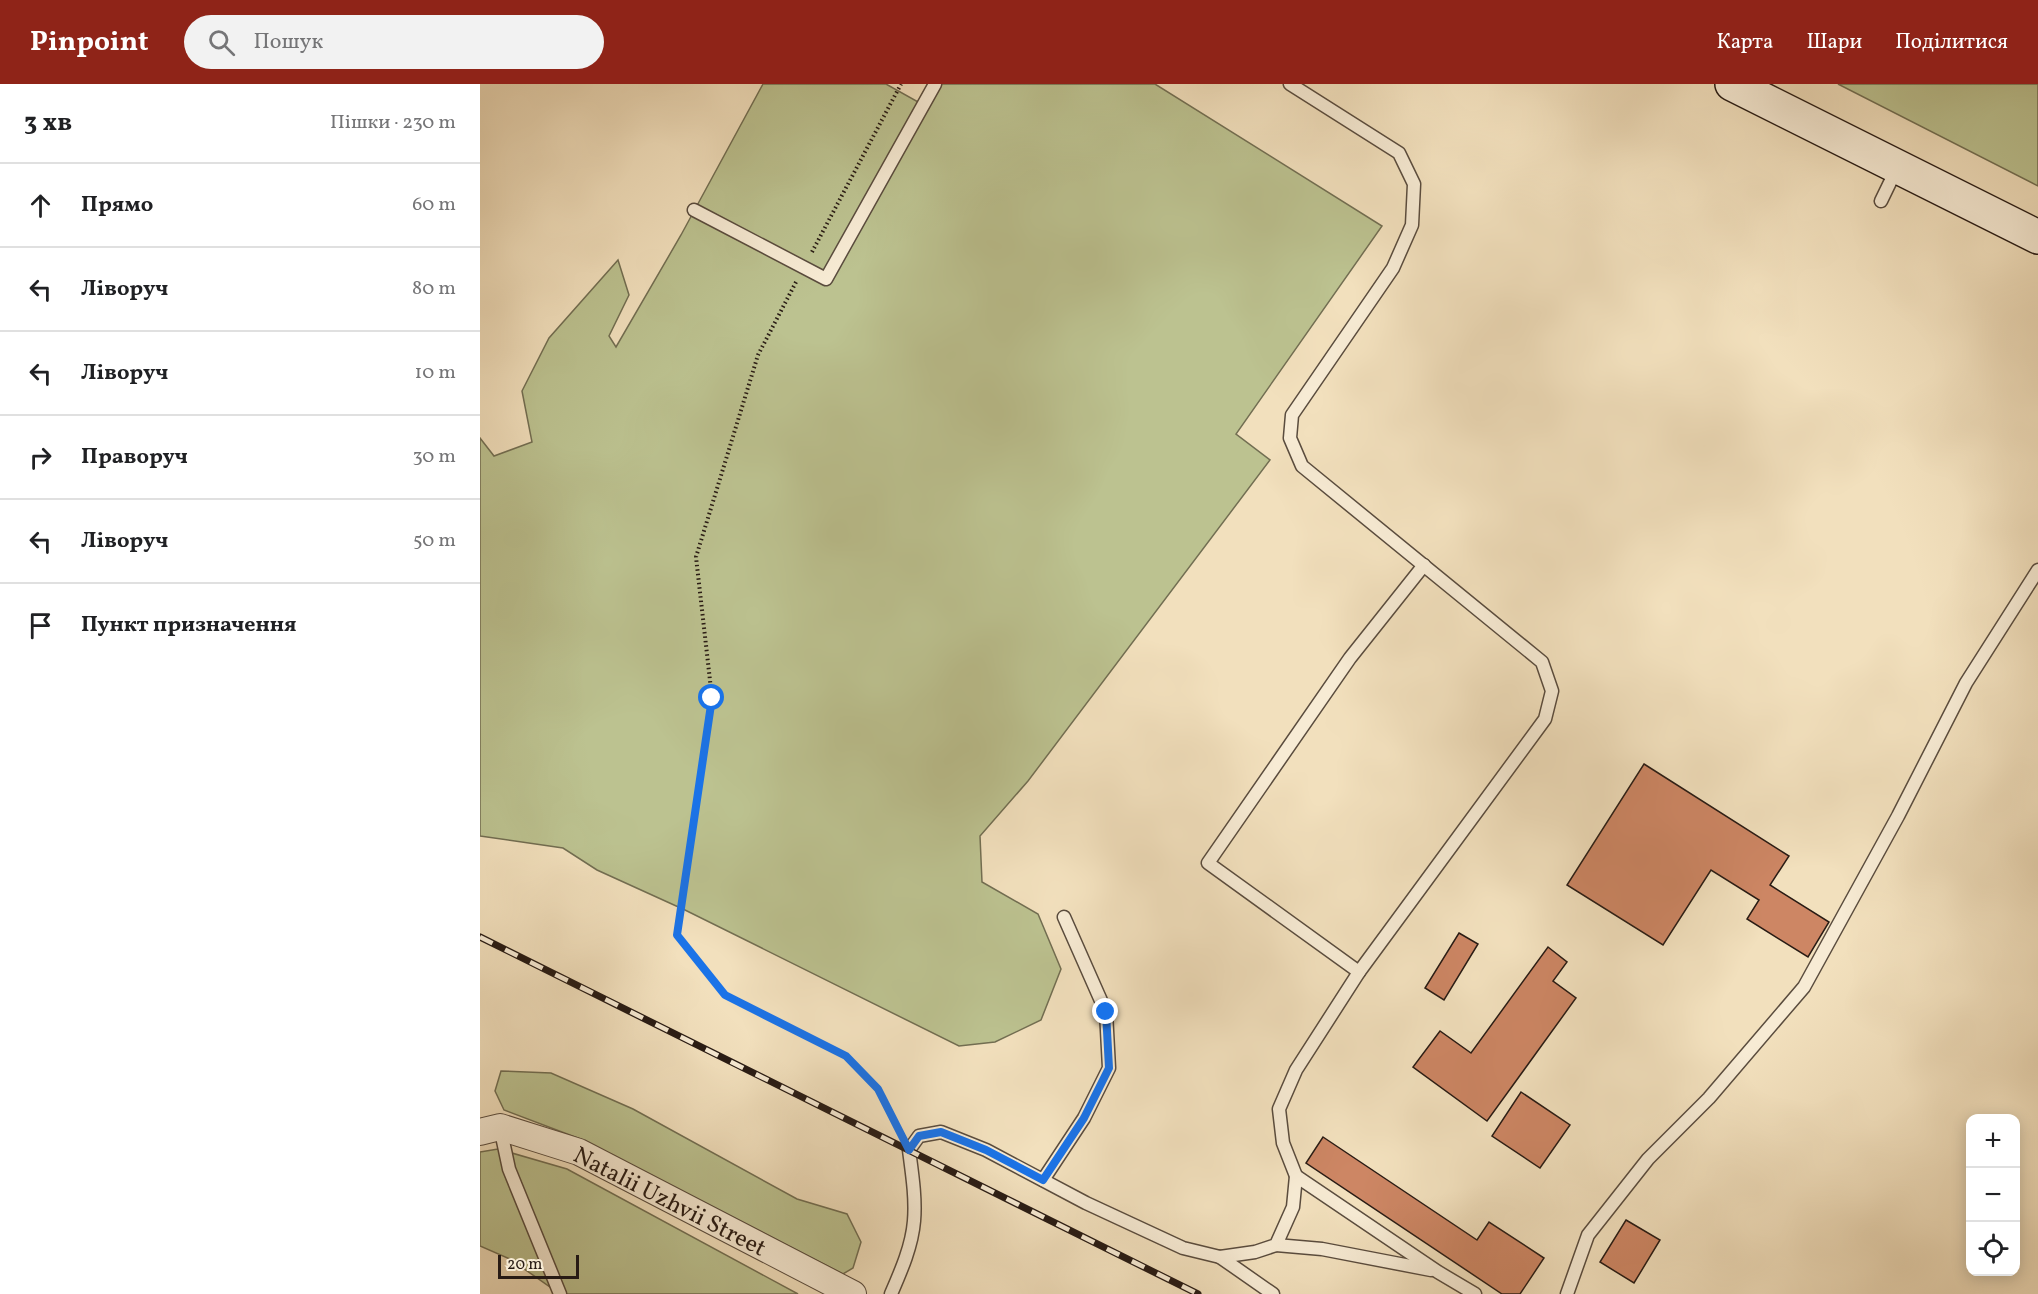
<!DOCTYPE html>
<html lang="uk">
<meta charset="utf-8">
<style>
:root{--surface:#fff;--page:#f2f2f2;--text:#202124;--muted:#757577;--line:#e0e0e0;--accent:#8f2418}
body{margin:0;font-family:Vollkorn,serif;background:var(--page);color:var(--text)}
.controls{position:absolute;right:18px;bottom:18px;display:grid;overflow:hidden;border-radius:12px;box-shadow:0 3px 15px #0003}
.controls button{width:54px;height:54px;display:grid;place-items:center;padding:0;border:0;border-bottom:2px solid var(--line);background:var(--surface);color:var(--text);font:30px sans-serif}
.scale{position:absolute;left:18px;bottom:15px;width:81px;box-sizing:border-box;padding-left:6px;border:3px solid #281b14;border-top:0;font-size:16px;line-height:21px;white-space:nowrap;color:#281b14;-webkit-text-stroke:4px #f7ebd4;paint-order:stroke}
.stop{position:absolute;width:18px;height:18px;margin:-14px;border:4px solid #1a73e8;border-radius:50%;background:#fff}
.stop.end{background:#1a73e8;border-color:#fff;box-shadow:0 2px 6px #0008}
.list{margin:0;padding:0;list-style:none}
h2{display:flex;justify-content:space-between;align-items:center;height:78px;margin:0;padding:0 24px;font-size:26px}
h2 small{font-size:20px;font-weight:400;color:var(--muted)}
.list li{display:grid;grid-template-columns:39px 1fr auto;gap:18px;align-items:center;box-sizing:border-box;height:84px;padding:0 24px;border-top:2px solid var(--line)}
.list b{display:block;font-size:22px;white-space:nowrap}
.list em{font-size:20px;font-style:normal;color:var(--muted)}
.icon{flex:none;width:33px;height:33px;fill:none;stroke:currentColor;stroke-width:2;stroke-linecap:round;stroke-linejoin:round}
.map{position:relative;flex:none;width:1558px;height:1210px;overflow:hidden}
header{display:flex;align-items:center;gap:36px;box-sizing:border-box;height:84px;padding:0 30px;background:var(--accent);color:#fff}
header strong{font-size:28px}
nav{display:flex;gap:33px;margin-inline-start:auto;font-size:21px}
.search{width:420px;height:54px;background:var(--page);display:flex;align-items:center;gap:15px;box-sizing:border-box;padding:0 21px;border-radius:33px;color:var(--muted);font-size:22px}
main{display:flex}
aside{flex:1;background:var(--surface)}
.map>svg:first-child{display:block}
.green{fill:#bcc290;stroke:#726e52;stroke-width:1.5}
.building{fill:#cd8664;stroke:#281b14;stroke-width:1.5}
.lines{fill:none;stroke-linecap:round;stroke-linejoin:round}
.lane-casing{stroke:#5a4c3e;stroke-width:15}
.street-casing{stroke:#5a4c3e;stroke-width:28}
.secondary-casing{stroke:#281b14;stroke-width:36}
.path{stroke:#281b14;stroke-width:4;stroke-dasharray:1.5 3;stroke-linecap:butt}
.lane{stroke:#f7ebd4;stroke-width:12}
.street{stroke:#f7ebd4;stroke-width:26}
.secondary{stroke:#f7ebd4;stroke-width:33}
.rail-casing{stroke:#281b14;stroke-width:7}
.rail{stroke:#f7ebd4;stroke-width:4.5;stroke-dasharray:14;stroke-linecap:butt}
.route{stroke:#1a73e8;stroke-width:8}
.labels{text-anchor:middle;stroke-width:4.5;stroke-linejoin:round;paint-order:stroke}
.street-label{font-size:24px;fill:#281b14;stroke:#f7ebd4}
</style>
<header>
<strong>Pinpoint</strong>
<div class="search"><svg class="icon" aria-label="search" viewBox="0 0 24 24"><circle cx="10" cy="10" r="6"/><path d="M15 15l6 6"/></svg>Пошук</div>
<nav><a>Карта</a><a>Шари</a><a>Поділитися</a></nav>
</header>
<main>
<aside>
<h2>3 хв<small>Пішки · 230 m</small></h2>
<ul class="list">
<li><svg class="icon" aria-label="ahead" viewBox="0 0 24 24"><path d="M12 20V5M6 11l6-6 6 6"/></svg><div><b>Прямо</b></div><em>60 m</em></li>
<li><svg class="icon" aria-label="left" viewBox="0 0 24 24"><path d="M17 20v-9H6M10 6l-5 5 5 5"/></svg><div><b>Ліворуч</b></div><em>80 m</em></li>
<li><svg class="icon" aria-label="left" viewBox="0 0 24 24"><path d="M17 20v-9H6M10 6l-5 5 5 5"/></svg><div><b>Ліворуч</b></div><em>10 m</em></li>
<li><svg class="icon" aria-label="right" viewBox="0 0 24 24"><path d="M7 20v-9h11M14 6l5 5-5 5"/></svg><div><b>Праворуч</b></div><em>30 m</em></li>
<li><svg class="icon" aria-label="left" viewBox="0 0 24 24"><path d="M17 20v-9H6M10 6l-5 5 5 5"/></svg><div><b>Ліворуч</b></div><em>50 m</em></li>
<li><svg class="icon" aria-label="arrive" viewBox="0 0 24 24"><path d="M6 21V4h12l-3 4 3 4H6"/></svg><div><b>Пункт призначення</b></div></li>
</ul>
</aside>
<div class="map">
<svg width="1558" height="1210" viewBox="0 0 1558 1210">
<rect width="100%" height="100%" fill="#f2e0bd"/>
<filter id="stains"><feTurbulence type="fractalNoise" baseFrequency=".00333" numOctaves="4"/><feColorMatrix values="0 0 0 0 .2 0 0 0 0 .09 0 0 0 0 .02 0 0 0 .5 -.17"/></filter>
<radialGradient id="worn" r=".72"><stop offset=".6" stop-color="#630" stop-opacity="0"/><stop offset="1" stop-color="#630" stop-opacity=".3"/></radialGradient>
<!-- green -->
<g class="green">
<polygon points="283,0 406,0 438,18 448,0 675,0 902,142 756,350 790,376 548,697 500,752 502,798 558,830 581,885 561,936 515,958 479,962 205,826 117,786 83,764 0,752 0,354 14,372 52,358 42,307 69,254 138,176 149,211 129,252 136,263 201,151"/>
<polygon points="1358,0 1558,0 1558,102"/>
<polygon points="21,987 71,989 153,1025 317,1115 367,1130 381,1158 373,1184 363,1190 103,1056 24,1026 15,1007"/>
<polygon points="18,1065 87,1085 318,1210 80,1210 30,1175 0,1162 0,1068"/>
</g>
<!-- building -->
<g class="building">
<polygon points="1164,680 1309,772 1290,801 1349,838 1328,873 1267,835 1279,816 1231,786 1183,861 1087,801"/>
<polygon points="979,849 998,860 964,916 945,904"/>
<polygon points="1068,863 1087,878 1073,897 1096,914 1007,1037 933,983 960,947 991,969"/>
<polygon points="1041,1008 1090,1041 1060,1084 1012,1052"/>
<polygon points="843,1053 997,1156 1009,1138 1064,1174 1040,1210 1022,1210 826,1079"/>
<polygon points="1146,1136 1180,1156 1154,1199 1120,1178"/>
</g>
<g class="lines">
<defs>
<g id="lane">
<polyline points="1401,117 1417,84"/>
<polyline points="214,126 346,195 455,0"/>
<polyline points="879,888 728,779 870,574 944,481"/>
<polyline points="20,1043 29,1085 80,1210"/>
<polyline points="816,1092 958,1188 995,1210"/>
<polyline points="563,1096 604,1034 629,984 626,928 584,833"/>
<polyline points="796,1161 842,1165 951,1186"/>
<polyline points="740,1173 793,1210"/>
<path d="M411,1210C421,1187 432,1162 434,1137C436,1114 432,1089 429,1066L439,1052L461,1048L506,1066L606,1119L703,1164L740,1173L775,1168L796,1161L813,1123L816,1092L803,1059L799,1025L816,986L879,888L1065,635L1072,607L1062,578L822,382L810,354L812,331L913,184L932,141L934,100L919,69L810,0"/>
<polyline points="1087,1210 1108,1151 1168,1075 1229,1014 1324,903 1418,732 1486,599 1558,486"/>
</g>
<polyline id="street" points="0,1048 20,1043 99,1068 373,1210"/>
<polyline id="secondary" points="1252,0 1558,153"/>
</defs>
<!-- lane casing -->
<use href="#lane" class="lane-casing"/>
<!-- street casing -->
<use href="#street" class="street-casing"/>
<!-- secondary casing -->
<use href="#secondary" class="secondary-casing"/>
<!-- path -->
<g class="path">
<polyline points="332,168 421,0"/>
<polyline points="316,198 278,271 216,473 232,614 197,851 245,911 366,972 398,1005 419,1047"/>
</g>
<!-- lane -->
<use href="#lane" class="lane"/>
<!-- street -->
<use href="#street" class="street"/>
<!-- secondary -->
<use href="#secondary" class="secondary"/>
<defs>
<polyline id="rail" points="0,853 718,1210"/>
</defs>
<!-- rail casing -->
<use href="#rail" class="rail-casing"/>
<!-- rail -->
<use href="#rail" class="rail"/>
</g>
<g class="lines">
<!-- route -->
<polyline class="route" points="232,614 197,851 245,911 366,972 398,1005 429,1066 439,1052 461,1048 506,1066 563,1096 604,1034 629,984 626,928"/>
</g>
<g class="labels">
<!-- street labels -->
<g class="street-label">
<text transform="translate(190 1117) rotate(27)" y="8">Natalii Uzhvii Street</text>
</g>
</g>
<rect width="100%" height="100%" filter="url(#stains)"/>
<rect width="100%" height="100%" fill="url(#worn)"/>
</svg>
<div class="controls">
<button>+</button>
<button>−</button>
<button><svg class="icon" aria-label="locate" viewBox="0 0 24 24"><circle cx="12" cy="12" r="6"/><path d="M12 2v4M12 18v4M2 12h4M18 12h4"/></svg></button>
</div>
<div class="scale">20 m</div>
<div class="stop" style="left:232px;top:614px"></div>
<div class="stop end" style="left:626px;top:928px"></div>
</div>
</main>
